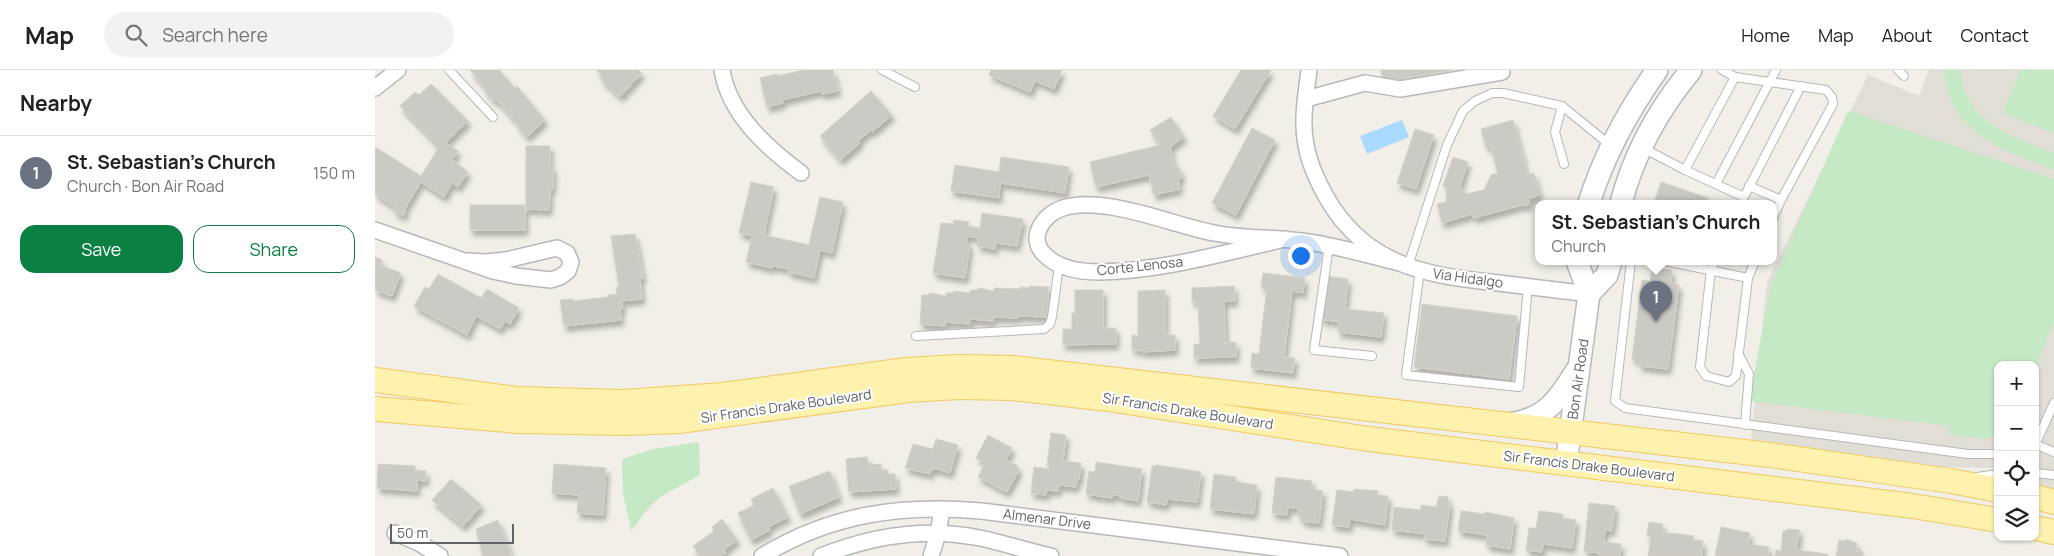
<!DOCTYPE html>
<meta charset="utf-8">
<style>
:root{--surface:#fff;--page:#f2f2f2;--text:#222;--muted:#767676;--line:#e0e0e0;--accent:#0b8043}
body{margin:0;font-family:Manrope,sans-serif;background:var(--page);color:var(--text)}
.controls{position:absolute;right:15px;bottom:15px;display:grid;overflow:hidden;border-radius:10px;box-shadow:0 1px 4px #0004}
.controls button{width:45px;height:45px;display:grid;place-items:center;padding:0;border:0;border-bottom:1px solid var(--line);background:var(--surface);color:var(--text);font:25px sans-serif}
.scale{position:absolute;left:15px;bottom:12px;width:124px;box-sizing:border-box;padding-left:5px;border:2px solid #5f6368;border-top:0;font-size:14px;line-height:18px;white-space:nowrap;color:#5f6368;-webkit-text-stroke:4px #fff;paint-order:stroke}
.you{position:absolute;left:925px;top:185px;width:18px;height:18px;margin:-12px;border:4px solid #fff;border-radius:50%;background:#1a73e8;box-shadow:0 0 0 8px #1a73e833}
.badge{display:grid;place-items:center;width:32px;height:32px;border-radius:50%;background:var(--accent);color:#fff;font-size:16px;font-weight:700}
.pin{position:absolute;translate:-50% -41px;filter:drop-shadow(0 1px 2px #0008)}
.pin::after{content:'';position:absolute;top:26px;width:18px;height:15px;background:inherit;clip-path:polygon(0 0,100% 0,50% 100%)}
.popup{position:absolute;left:1160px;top:130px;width:242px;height:65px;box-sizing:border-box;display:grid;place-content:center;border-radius:10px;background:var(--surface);filter:drop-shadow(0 1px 4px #0005);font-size:16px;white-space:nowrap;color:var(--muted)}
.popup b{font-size:19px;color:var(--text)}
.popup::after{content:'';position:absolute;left:50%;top:100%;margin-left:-10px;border:10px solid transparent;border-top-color:var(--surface)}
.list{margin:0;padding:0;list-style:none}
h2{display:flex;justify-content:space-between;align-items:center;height:65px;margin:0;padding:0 20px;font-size:21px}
h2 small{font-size:16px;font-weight:400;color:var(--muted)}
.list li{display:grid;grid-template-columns:32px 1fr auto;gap:15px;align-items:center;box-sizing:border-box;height:75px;padding:0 20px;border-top:1px solid var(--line)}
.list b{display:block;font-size:19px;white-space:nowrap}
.list p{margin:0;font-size:16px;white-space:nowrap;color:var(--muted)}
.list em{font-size:16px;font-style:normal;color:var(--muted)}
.actions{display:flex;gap:10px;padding:15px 20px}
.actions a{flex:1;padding:11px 0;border:1px solid var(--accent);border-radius:15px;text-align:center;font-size:18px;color:var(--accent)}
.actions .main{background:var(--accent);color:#fff}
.icon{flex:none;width:28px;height:28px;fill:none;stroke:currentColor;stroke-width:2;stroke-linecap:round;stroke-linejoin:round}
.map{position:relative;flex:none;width:1679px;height:486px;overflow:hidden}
header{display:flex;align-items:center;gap:30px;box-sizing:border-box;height:70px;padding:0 25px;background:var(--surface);border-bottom:1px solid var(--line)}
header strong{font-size:24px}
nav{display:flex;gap:28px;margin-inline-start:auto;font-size:18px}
.search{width:350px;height:45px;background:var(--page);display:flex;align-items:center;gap:12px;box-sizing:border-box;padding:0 18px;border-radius:28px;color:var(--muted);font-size:19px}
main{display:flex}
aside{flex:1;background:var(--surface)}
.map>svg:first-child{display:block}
.education{fill:#e1ded6}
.green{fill:#c5e8c5}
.water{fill:#aadaff}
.building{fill:#cccac5;stroke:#d6d1c6;filter:url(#shadow)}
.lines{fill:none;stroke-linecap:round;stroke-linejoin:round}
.service-casing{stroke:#b5b8bc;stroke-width:10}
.minor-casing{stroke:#b5b8bc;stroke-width:18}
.secondary-casing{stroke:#b6babf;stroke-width:24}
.primary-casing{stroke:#f2c960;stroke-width:26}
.service{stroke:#fff;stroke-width:8}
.minor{stroke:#fff;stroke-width:15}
.secondary{stroke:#fff;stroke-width:21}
.primary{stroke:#fff2af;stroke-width:24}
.labels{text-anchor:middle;stroke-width:4;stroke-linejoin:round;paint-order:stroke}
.street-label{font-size:14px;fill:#5f6368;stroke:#fff}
</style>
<header>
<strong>Map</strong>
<div class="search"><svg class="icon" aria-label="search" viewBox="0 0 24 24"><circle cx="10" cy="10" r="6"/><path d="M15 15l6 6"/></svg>Search here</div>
<nav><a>Home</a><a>Map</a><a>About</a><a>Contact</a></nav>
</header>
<main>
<aside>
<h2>Nearby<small></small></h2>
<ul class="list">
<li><span class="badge" style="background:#6b7280">1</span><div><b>St. Sebastian's Church</b><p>Church · Bon Air Road</p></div><em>150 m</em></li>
</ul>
<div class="actions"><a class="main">Save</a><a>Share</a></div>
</aside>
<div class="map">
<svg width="1679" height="486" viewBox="0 0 1679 486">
<defs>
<filter id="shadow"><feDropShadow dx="3" dy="5.5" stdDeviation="2.5" flood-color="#0004"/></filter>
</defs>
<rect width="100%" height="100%" fill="#f1efe8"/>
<!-- education -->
<polygon class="education" points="1554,0 1679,0 1679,421 1660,416 1660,295 1623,295 1623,400 1619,398 1557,397 1376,369 1392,212 1493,5 1544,26"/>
<!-- green -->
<g class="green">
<path d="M1569,0H1585C1591,54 1636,66 1679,83V100C1629,80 1573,64 1569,0Z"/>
<polygon points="1645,0 1679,0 1679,63 1628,43"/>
<polygon points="1473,41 1679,109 1679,250 1660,301 1660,295 1623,295 1623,364 1612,369 1574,365 1575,356 1374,331 1396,215"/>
<path d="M324,372L325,405C308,415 285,424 273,439C266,447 262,454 256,461L248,423L247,389L279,379Z"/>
</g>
<!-- water -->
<polygon class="water" points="1027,50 1034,67 992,84 985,66"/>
<!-- building -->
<g class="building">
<polygon points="95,0 124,0 140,18 142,16 170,50 152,67 142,55 143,54 121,29 119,31 109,19 111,18"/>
<polygon points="221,0 263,0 267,3 245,27 226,9 228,7"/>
<polygon points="429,0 458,0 463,21 447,24 446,21 407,30 408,33 392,37 385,8 402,4 402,6"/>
<polygon points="616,0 687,0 679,19 660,11 655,22 614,5"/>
<polygon points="866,0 896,0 860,59 838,46"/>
<polygon points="1006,0 1079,0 1008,12"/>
<polygon points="56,14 93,51 71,73 83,81 77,90 93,102 83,117 77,113 69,127 46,112 29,140 31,141 28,146 18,140 20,137 0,124 0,77 46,106 64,77 25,36 40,22 44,25"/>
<polygon points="496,21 517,45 497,62 496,60 483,71 485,73 465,90 445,66"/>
<polygon points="796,47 809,67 795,77 800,98 804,97 807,108 803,109 805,119 779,125 774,105 721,117 715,92 785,75 775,60"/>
<polygon points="1138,50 1152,105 1159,103 1165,125 1153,129 1155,134 1147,136 1147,135 1099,148 1097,144 1067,153 1062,134 1071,132 1072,118 1068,116 1078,87 1093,92 1085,116 1092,124 1109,120 1116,105 1123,103 1115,75 1111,77 1106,59"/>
<polygon points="877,58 900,70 861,145 837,133"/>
<polygon points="1040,59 1059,65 1041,119 1022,113"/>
<polygon points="151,76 175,76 175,96 178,97 178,119 175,119 174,140 151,139"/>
<polygon points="626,87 694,97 690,123 625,113 624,128 576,121 580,95 624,102"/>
<polygon points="376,112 399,117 389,165 434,175 445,127 468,132 457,183 445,180 439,208 413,202 414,199 398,196 397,198 371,192 377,166 364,163"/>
<polygon points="1286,112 1333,128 1331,133 1279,133"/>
<rect x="95" y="135" width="55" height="25"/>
<polygon points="607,143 648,149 642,176 621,173 620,179 602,176 604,168 592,166 591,174 595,174 590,208 558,203 566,153 578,154 579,150 594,152 593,156 605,158"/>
<polygon points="260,164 268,208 265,209 267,229 246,231 248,238 245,239 246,250 189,256 185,230 198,229 198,231 233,227 233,225 242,224 241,217 244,217 236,166"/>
<polygon points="0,187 7,190 5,195 26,203 17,226 0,220"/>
<polygon points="1277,198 1297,200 1296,213 1304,215 1293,299 1264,296 1265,290 1257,289 1267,210 1275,211"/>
<polygon points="888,203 930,208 928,223 917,221 909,287 920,288 918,303 876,298 877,283 884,284 892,218 886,217"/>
<polygon points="63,204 106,228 112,219 144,238 135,254 130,251 125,259 101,246 92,265 39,236 50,217 54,219"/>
<polygon points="950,206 973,209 970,239 1009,243 1006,267 963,262 964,252 945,249"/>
<polygon points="655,216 674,217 672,247 643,246 643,248 618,247 618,251 595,249 595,254 570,252 570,256 545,254 547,225 554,225 554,223 571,226 571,223 578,223 578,221 595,223 595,220 603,220 603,218 619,221 619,218 645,219 645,217 654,218"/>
<polygon points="859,216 860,231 849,231 850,273 861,272 861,287 819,288 819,274 825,274 823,232 817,232 817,218"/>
<polygon points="700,220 728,220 728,258 741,258 741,274 688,275 688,259 697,259 697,243 700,243"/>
<polygon points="790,220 790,265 800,265 800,280 767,282 767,280 757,280 757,265 763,266 763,221"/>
<polygon points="1047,234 1142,246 1134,309 1039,297"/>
<polygon points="676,363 691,365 688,391 706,393 704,410 702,410 701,417 684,415 683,421 672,420 671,425 656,423 659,397 674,399 674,396 672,396"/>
<polygon points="613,365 637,378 631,390 643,396 642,399 644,400 632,422 603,407 610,393 601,388"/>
<polygon points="561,369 583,375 575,403 559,398 559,400 556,399 555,404 530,398 538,374 558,379"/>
<polygon points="492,387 493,395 506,394 506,400 513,400 513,404 520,404 521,419 474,422 471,389"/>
<polygon points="721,392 767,399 763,431 746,428 746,426 737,425 737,428 711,424 714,401 720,402"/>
<polygon points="3,394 40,396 40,400 51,401 51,411 42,410 42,421 2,418"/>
<polygon points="179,394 231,398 228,445 202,443 204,425 177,423"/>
<polygon points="781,395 826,402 822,432 792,429 791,435 772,432 777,396 781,396"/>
<polygon points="455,401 464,427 425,444 414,416"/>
<polygon points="839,404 861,407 861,412 882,415 879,444 835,439"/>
<polygon points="901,407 937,411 936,419 948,421 944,453 927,451 928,447 923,447 924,439 913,437 912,445 897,443"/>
<polygon points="76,409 107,435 88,456 57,430"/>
<polygon points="398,418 413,447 393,457 395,460 376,470 363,443 379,435 376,429"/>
<polygon points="979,419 1003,421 1002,425 1013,426 1010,455 975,449 974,457 957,455 962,420 979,422"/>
<polygon points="1064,426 1073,427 1073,434 1075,434 1070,471 1049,469 1050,464 1017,460 1019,437 1046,440 1046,435 1061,437"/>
<polygon points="1214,433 1240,436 1237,461 1230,460 1229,472 1246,474 1245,486 1224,486 1225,483 1209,481"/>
<polygon points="1086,441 1110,444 1110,442 1139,448 1135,479 1111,475 1112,465 1083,461"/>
<polygon points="1164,441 1188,444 1187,448 1201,450 1197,478 1168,474 1167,482 1151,480 1154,458 1161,458"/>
<polygon points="347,449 362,470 349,480 351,483 346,486 325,486 318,476 339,461 337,457"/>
<polygon points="123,450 137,486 108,486 101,459"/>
<polygon points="1274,452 1288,454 1287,462 1319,466 1318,470 1328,471 1327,486 1273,486 1276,467 1272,466"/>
<polygon points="1346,457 1375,463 1373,474 1394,477 1393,486 1340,486"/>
<polygon points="1412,459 1425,460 1421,480 1453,484 1453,486 1400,486 1401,480 1406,481 1408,461 1412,461"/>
<polygon points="1470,469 1482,473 1481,481 1488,482 1488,486 1461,486 1464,470 1470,471"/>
</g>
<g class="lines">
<defs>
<g id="service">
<polyline points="74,0 118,47"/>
<polyline points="507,0 540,17"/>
<polyline points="1347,0 1360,7 1451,20 1457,27 1458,34 1406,130 1398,148"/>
<polyline points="1523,0 1529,6"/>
<polyline points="1187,36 1180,62 1189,94"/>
<polyline points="1268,78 1310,100 1369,127 1426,16"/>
<polyline points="1310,100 1360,7"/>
<polyline points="1341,114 1401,0"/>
<polyline points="1374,116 1406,130"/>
<polyline points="954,176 939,280 997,286"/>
<polyline points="1256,191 1240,331 1250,338 1593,384 1623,384"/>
<polyline points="1290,191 1373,208"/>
<polyline points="1340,191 1336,200 1325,297 1331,306 1354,312 1361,306 1373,208 1380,191"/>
<polyline points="1033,196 1072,75 1088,41 1100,31 1117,23 1128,23 1187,36 1235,75"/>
<polyline points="1045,200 1031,305 1144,317 1153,216"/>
<polyline points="541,266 669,259 675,254 677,247 684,195"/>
<polyline points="1363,283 1374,304 1370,355"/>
<polyline points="1660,375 1679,333"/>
<polyline points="1662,375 1679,382"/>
<polyline points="1660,403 1679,405"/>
<polyline points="1602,407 1623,404"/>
</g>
<g id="minor">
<path d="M347,0C354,44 392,78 426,103"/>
<path d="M934,0C931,25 926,51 931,75C935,98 946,119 958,138C998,198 1057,206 1124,213C1154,217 1184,220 1214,224"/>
<polyline points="0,18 23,0"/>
<polyline points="931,29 990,13 1025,19 1127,2"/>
<polyline points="0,160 118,201 141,206 176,210 185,207 193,201 196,192 192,183 182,178 131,190 111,192 92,191"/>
<path d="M910,169C849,183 787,201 724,202C706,202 685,199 671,186C651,169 668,144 688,138C729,125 797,155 839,163C870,169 902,167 933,172C964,176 994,186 1025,193"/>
<polyline points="20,463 44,473 65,486"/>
<path d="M387,486C456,444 526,434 606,441L965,486"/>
<path d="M446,486C496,466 551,457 605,468C629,473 652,481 676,486"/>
<polyline points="556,486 563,464 567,439"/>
</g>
<g id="secondary">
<path d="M1214,133C1229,85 1253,41 1282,0"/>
<path d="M1246,133C1259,83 1283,40 1316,0"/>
<polyline points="1214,224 1232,205 1236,191"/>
<path d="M1134,354C1170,349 1183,331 1201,301"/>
<polyline points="1191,394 1214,224 1202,191"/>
</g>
<g id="primary">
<polyline points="0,310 142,329 248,332 348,325 531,300 583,297 639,298 1395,385 1576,411 1623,420"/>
<polyline points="0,339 143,351 250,353 304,351 533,320 583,317 637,318 733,329 994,369 1538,436 1623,450"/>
<polyline points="1660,427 1679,432"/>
<polyline points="1660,458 1679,462"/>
</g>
</defs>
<!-- service casing -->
<use href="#service" class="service-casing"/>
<!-- minor casing -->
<use href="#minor" class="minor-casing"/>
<!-- secondary casing -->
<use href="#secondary" class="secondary-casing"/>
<!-- primary casing -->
<use href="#primary" class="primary-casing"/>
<!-- service -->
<use href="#service" class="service"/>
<!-- minor -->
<use href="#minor" class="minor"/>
<!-- secondary -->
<use href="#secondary" class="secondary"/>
<!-- primary -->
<use href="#primary" class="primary"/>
</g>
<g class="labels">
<!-- street labels -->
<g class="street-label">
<text transform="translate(765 196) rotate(-6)" y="5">Corte Lenosa</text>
<text transform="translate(1093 208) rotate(8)" y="5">Via Hidalgo</text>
<text transform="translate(1203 309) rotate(-82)" y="5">Bon Air Road</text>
<text transform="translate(411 336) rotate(-8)" y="5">Sir Francis Drake Boulevard</text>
<text transform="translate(813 341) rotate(9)" y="5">Sir Francis Drake Boulevard</text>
<text transform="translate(1214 396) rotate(7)" y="5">Sir Francis Drake Boulevard</text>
<text transform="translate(672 449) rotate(7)" y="5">Almenar Drive</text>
</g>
</g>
</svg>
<div class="controls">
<button>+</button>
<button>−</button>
<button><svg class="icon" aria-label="locate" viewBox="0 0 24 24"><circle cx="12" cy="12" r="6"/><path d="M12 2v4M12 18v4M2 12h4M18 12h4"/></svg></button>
<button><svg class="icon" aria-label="layers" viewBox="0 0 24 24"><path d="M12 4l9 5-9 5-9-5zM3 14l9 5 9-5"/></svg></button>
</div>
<div class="scale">50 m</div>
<div class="you"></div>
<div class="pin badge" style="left:1281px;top:252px;background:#6b7280">1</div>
<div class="popup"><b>St. Sebastian's Church</b>Church</div>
</div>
</main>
